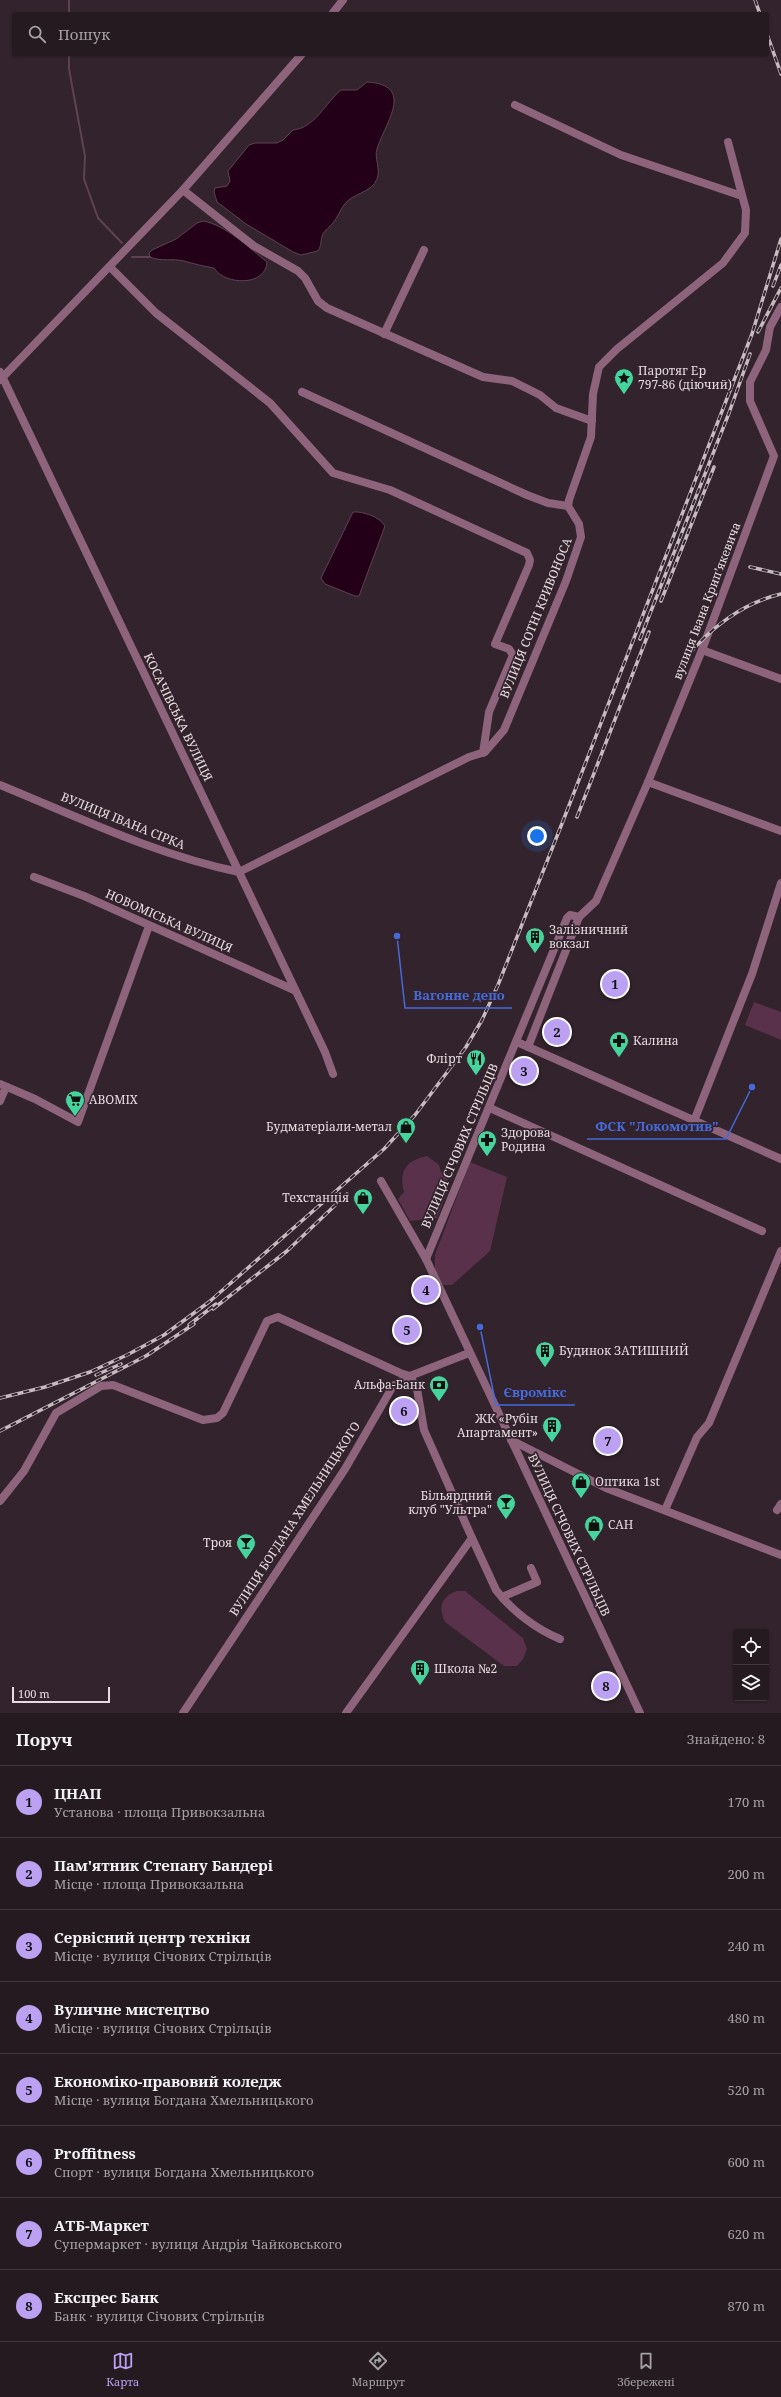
<!DOCTYPE html>
<html lang="uk">
<meta charset="utf-8">
<style>
:root{--surface:#261a21;--page:#2e232a;--text:#f1f3f6;--muted:#a4a1a5;--line:#42383f;--accent:#bca0f2}
body{margin:0;font-family:"Noto Serif",serif;background:var(--page);color:var(--text)}
.controls{position:absolute;right:12px;bottom:12px;display:grid;overflow:hidden;border-radius:4px;box-shadow:0 1px 3px #0004}
.controls button{width:36px;height:36px;display:grid;place-items:center;padding:0;border:0;border-bottom:1px solid var(--line);background:var(--surface);color:var(--text);font:20px sans-serif}
.scale{position:absolute;left:12px;bottom:10px;width:98px;box-sizing:border-box;padding-left:4px;border:2px solid #e6dbe0;border-top:0;font-size:11px;line-height:14px;white-space:nowrap;color:#e6dbe0;-webkit-text-stroke:3px #33232c;paint-order:stroke}
.you{position:absolute;left:537px;top:836px;width:14px;height:14px;margin:-10px;border:3px solid #fff;border-radius:50%;background:#1a73e8;box-shadow:0 0 0 6px #1a73e833}
.badge{display:grid;place-items:center;width:26px;height:26px;border-radius:50%;background:var(--accent);color:#111;font-size:13px;font-weight:700}
.pin{position:absolute;translate:-50% -50%;border:2px solid #fff;box-shadow:0 1px 4px #0006}
.list{margin:0;padding:0;list-style:none}
h2{display:flex;justify-content:space-between;align-items:center;height:52px;margin:0;padding:0 16px;font-size:17px}
h2 small{font-size:13px;font-weight:400;color:var(--muted)}
.list li{display:grid;grid-template-columns:26px 1fr auto;gap:12px;align-items:center;box-sizing:border-box;height:72px;padding:0 16px;border-top:1px solid var(--line)}
.list b{display:block;font-size:15px;white-space:nowrap}
.list p{margin:0;font-size:13px;white-space:nowrap;color:var(--muted)}
.list em{font-size:13px;font-style:normal;color:var(--muted)}
.icon{flex:none;width:22px;height:22px;fill:none;stroke:currentColor;stroke-width:2;stroke-linecap:round;stroke-linejoin:round}
.map{position:relative;flex:none;width:781px;height:1713px;overflow:hidden}
.search{position:absolute;background:var(--surface);box-shadow:0 1px 3px #0004;left:12px;right:12px;top:12px;height:44px;display:flex;align-items:center;gap:10px;box-sizing:border-box;padding:0 14px;border-radius:4px;color:var(--muted);font-size:15px}
.sheet{height:628px;background:var(--surface)}
nav{display:flex;justify-content:space-around;align-items:center;box-sizing:border-box;height:56px;border-top:1px solid var(--line);background:var(--surface);font-size:11px;color:var(--muted)}
nav a{display:grid;justify-items:center;gap:2px}
nav .on{color:var(--accent)}
.map>svg:first-child{display:block}
.green{fill:#5a314a}
.water{fill:#240018;stroke:#5e4254}
.lines{fill:none;stroke-linecap:round;stroke-linejoin:round}
.stream{stroke:#5e4254;stroke-width:2}
.minor{stroke:#8d647c;stroke-width:8}
.rail-casing{stroke:#c7bbc1;stroke-width:3.5}
.rail{stroke:#33232c;stroke-width:2;stroke-dasharray:6;stroke-linecap:butt}
.labels{text-anchor:middle;stroke-width:3.5;stroke-linejoin:round;paint-order:stroke}
.poi-label{font-size:12px;fill:#e6dbe0;stroke:#33232c;text-anchor:start}
.street-label{font-size:12px;fill:#e6dbe0;stroke:#33232c}
.leader{fill:none;stroke:#456ada;stroke-width:1.5}
.callout-dot{fill:#456ada;stroke:#33232c;stroke-width:1.5}
.callout-label{font-size:13px;text-anchor:middle;font-weight:bold;fill:#456ada;stroke:#33232c;stroke-width:3.5;stroke-linejoin:round;paint-order:stroke}
</style>
<div class="map">
<svg width="781" height="1713" viewBox="0 0 781 1713">
<rect width="100%" height="100%" fill="#33232c"/>
<!-- green -->
<g class="green">
<polygon points="754,1002 781,1012 781,1040 745,1025"/>
<path d="M427,1156L439,1165L441,1172L448,1178L446,1194L437,1218L410,1221L398,1199L404,1192C399,1171 405,1161 427,1156Z"/>
<polygon points="470,1162 507,1177 490,1251 452,1285 443,1285 435,1274 435,1255"/>
<path d="M457,1591H465L523,1638L527,1649L523,1659L517,1666H504L445,1622C438,1608 441,1596 457,1591Z"/>
</g>
<!-- water -->
<g class="water">
<path d="M367,82C416,85 385,123 377,149C374,158 381,169 377,179C372,193 352,193 344,205C340,210 338,217 333,223C330,227 325,230 323,234C320,240 322,245 318,251L301,255L293,252L246,224L217,202L214,192L215,188L227,186L230,181L228,171L249,145L255,143H277L283,140L293,130C315,128 326,102 341,90H357Z"/>
<path d="M203,221C226,225 249,248 267,262C266,287 224,285 214,268C203,266 194,264 184,261C172,258 161,262 150,257L149,253L152,250L176,239L197,223Z"/>
<path d="M353,512C363,511 380,517 385,526L359,596H355L325,584L321,578Z"/>
</g>
<g class="lines">
<!-- stream -->
<g class="stream">
<polyline points="69,14 69,0"/>
<polyline points="69,54 69,69 85,156 84,179 98,218 122,243"/>
<polyline points="132,257 150,257"/>
</g>
<!-- minor -->
<g class="minor">
<polyline points="332,14 343,0"/>
<polyline points="515,105 621,155 742,196"/>
<polyline points="183,190 254,246 298,271 305,278 318,301 327,308 483,377 512,381 540,395 556,408 592,421"/>
<polyline points="110,267 156,313 270,403 333,473 390,490 527,553 530,560 529,565 495,644 509,649 513,655 489,712 483,753"/>
<polyline points="384,334 424,250"/>
<polyline points="0,372 325,1052 333,1074"/>
<polyline points="0,380 183,190 302,54"/>
<polyline points="302,392 527,495 548,503 568,506"/>
<polyline points="702,650 781,679"/>
<polyline points="648,782 781,831"/>
<path d="M0,785C78,817 156,855 239,872"/>
<polyline points="239,872 469,757 485,752 504,730 566,581 581,537 579,524 568,506 569,500 591,437 593,394 599,367 617,349 723,263 745,233 746,210 728,142"/>
<polyline points="34,877 84,896 294,990"/>
<polyline points="517,1042 781,1159"/>
<polyline points="528,1047 579,917 596,901 648,782 702,650 774,456 750,401 750,382 766,350 770,327 781,307"/>
<polyline points="0,1084 35,1099 78,1122 149,926"/>
<polyline points="0,1101 6,1087"/>
<polyline points="490,1108 762,1231"/>
<polyline points="694,1121 752,974 781,883"/>
<polyline points="381,1181 426,1259 640,1713"/>
<polyline points="426,1259 567,918 570,915 579,917"/>
<polyline points="511,1440 606,1488 781,1555"/>
<polyline points="0,1501 24,1471 56,1413 101,1386 113,1385 203,1420 217,1418 223,1413 267,1321 278,1317 400,1373 410,1376 417,1389 424,1430 472,1538 346,1713"/>
<polyline points="665,1510 697,1437 709,1423 781,1251"/>
<polyline points="777,1510 781,1504"/>
<path d="M472,1538L496,1590C512,1611 536,1629 560,1639"/>
<polyline points="502,1597 537,1582 531,1568"/>
<polyline points="183,1713 345,1469 393,1386 410,1376 469,1353"/>
</g>
<defs>
<g id="rail">
<polyline points="755,0 760,14"/>
<polyline points="767,34 781,74"/>
<polyline points="773,286 781,265"/>
<polyline points="758,332 781,288"/>
<polyline points="750,567 781,574"/>
<polyline points="661,601 714,467"/>
<polyline points="640,639 729,413 750,354"/>
<path d="M685,659C709,629 742,603 781,594"/>
<polyline points="577,817 649,632"/>
<polyline points="213,1309 287,1251 347,1194"/>
<polyline points="189,1325 216,1304"/>
<polyline points="96,1375 121,1364"/>
<polyline points="0,1398 45,1387 90,1372 127,1355 164,1335 209,1302 384,1149 415,1115 466,1047 482,1020 498,985 563,821 752,334 781,239"/>
<polyline points="0,1431 146,1356 194,1324"/>
</g>
</defs>
<!-- rail casing -->
<use href="#rail" class="rail-casing"/>
<!-- rail -->
<use href="#rail" class="rail"/>
</g>
<!-- icons -->
<defs>
<symbol id="sight-pin" viewBox="-11 -11 22 30"><path d="M0 17L-7.5 6A9.5 9.5 0 1 1 7.5 6Z" fill="#46d49e" stroke="#33232c"/><path d="M0-6L1.8-2.2L6-1.7L2.9 1.2L3.7 5.4L0 3.3L-3.7 5.4L-2.9 1.2L-6-1.7L-1.8-2.2Z" fill="#111"/></symbol>
<symbol id="building-pin" viewBox="-11 -11 22 30"><path d="M0 17L-7.5 6A9.5 9.5 0 1 1 7.5 6Z" fill="#46d49e" stroke="#33232c"/><path d="M-4-6H4V6H1V3H-1V6H-4ZM-2.5-4.3h1.7v1.8h-1.7ZM.8-4.3h1.7v1.8H.8ZM-2.5-1h1.7V.8h-1.7ZM.8-1h1.7V.8H.8Z" fill="#111"/></symbol>
<symbol id="pharmacy-pin" viewBox="-11 -11 22 30"><path d="M0 17L-7.5 6A9.5 9.5 0 1 1 7.5 6Z" fill="#46d49e" stroke="#33232c"/><path d="M-2-6h4v4h4v4h-4v4h-4v-4h-4v-4h4Z" fill="#111"/></symbol>
<symbol id="restaurant-pin" viewBox="-11 -11 22 30"><path d="M0 17L-7.5 6A9.5 9.5 0 1 1 7.5 6Z" fill="#46d49e" stroke="#33232c"/><path d="M-5-6h1v4h1v-4h1v4h1v-4h1v5L-1.5 .5V6h-2V.5L-5-1ZM5-6V6H3V1.5H1.5Q1.5-4 5-6Z" fill="#111"/></symbol>
<symbol id="supermarket-pin" viewBox="-11 -11 22 30"><path d="M0 17L-7.5 6A9.5 9.5 0 1 1 7.5 6Z" fill="#46d49e" stroke="#33232c"/><path d="M-6-5.5h2.5l.6 2H6L4.5 2H-2.5L-4.4-4H-6ZM-1.5 3.2a1.3 1.3 0 1 0 .1 0ZM3 3.2a1.3 1.3 0 1 0 .1 0Z" fill="#111"/></symbol>
<symbol id="shop-pin" viewBox="-11 -11 22 30"><path d="M0 17L-7.5 6A9.5 9.5 0 1 1 7.5 6Z" fill="#46d49e" stroke="#33232c"/><path d="M-5-2.5h2.3a2.7 3.5 0 0 1 5.4 0H5L5.5 6h-11ZM-1.5-2.5h3a1.5 2.3 0 0 0-3 0Z" fill="#111"/></symbol>
<symbol id="bank-pin" viewBox="-11 -11 22 30"><path d="M0 17L-7.5 6A9.5 9.5 0 1 1 7.5 6Z" fill="#46d49e" stroke="#33232c"/><path d="M-6-4H6V4H-6ZM0-2.3a2.3 2.3 0 1 0 0 4.6a2.3 2.3 0 1 0 0-4.6Z" fill="#111"/></symbol>
<symbol id="bar-pin" viewBox="-11 -11 22 30"><path d="M0 17L-7.5 6A9.5 9.5 0 1 1 7.5 6Z" fill="#46d49e" stroke="#33232c"/><path d="M-6-5H6L.8 .8V4.5H3.5V6h-7V4.5H-.8V.8Z" fill="#111"/></symbol>
</defs>
<g fill-rule="evenodd">
<use href="#sight-pin" x="613" y="367" width="22" height="30"/>
<use href="#building-pin" x="524" y="926" width="22" height="30"/>
<use href="#pharmacy-pin" x="608" y="1030" width="22" height="30"/>
<use href="#restaurant-pin" x="465" y="1048" width="22" height="30"/>
<use href="#supermarket-pin" x="64" y="1089" width="22" height="30"/>
<use href="#shop-pin" x="395" y="1116" width="22" height="30"/>
<use href="#pharmacy-pin" x="476" y="1129" width="22" height="30"/>
<use href="#shop-pin" x="352" y="1187" width="22" height="30"/>
<use href="#building-pin" x="534" y="1340" width="22" height="30"/>
<use href="#bank-pin" x="428" y="1374" width="22" height="30"/>
<use href="#building-pin" x="541" y="1415" width="22" height="30"/>
<use href="#shop-pin" x="570" y="1471" width="22" height="30"/>
<use href="#bar-pin" x="495" y="1492" width="22" height="30"/>
<use href="#shop-pin" x="583" y="1514" width="22" height="30"/>
<use href="#bar-pin" x="235" y="1532" width="22" height="30"/>
<use href="#building-pin" x="409" y="1658" width="22" height="30"/>
</g>
<g class="labels">
<!-- poi labels -->
<g class="poi-label">
<text x="638" y="375">Паротяг Ер<tspan x="638" dy="14">797-86 (діючий)</tspan></text>
<text x="549" y="934">Залізничний<tspan x="549" dy="14">вокзал</tspan></text>
<text x="633" y="1045">Калина</text>
<text x="462" y="1063" text-anchor="end">Флірт</text>
<text x="89" y="1104">ABOMIX</text>
<text x="392" y="1131" text-anchor="end">Будматеріали-метал</text>
<text x="501" y="1137">Здорова<tspan x="501" dy="14">Родина</tspan></text>
<text x="349" y="1202" text-anchor="end">Техстанція</text>
<text x="559" y="1355">Будинок ЗАТИШНИЙ</text>
<text x="425" y="1389" text-anchor="end">Альфа-Банк</text>
<text x="538" y="1423" text-anchor="end">ЖК «Рубін<tspan x="538" dy="14">Апартамент»</tspan></text>
<text x="595" y="1486">Оптика 1st</text>
<text x="492" y="1500" text-anchor="end">Більярдний<tspan x="492" dy="14">клуб "Ультра"</tspan></text>
<text x="608" y="1529">САН</text>
<text x="232" y="1547" text-anchor="end">Троя</text>
<text x="434" y="1673">Школа №2</text>
</g>
<!-- street labels -->
<g class="street-label">
<text transform="translate(707 601) rotate(-69)" y="4">вулиця Івана Крипʼякевича</text>
<text transform="translate(536 618) rotate(-68)" y="4">ВУЛИЦЯ СОТНІ КРИВОНОСА</text>
<text transform="translate(178 717) rotate(64)" y="4">КОСАЧІВСЬКА ВУЛИЦЯ</text>
<text transform="translate(123 821) rotate(22)" y="4">ВУЛИЦЯ ІВАНА СІРКА</text>
<text transform="translate(169 921) rotate(24)" y="4">НОВОМІСЬКА ВУЛИЦЯ</text>
<text transform="translate(460 1146) rotate(-67)" y="4">ВУЛИЦЯ СІЧОВИХ СТРІЛЬЦІВ</text>
<text transform="translate(295 1519) rotate(-57)" y="4">ВУЛИЦЯ БОГДАНА ХМЕЛЬНИЦЬКОГО</text>
<text transform="translate(569 1535) rotate(65)" y="4">ВУЛИЦЯ СІЧОВИХ СТРІЛЬЦІВ</text>
</g>
</g>
<!-- callouts -->
<path class="leader" d="M397 936L405 1008H512M752 1087L726 1139H587M480 1327L496 1405H575"/>
<g class="callout-dot">
<circle cx="397" cy="936" r="4"/>
<circle cx="752" cy="1087" r="4"/>
<circle cx="480" cy="1327" r="4"/>
</g>
<g class="callout-label">
<text x="459" y="1000">Вагонне депо</text>
<text x="657" y="1131">ФСК "Локомотив"</text>
<text x="535" y="1397">Євромікс</text>
</g>
</svg>
<div class="controls">
<button><svg class="icon" aria-label="locate" viewBox="0 0 24 24"><circle cx="12" cy="12" r="6"/><path d="M12 2v4M12 18v4M2 12h4M18 12h4"/></svg></button>
<button><svg class="icon" aria-label="layers" viewBox="0 0 24 24"><path d="M12 4l9 5-9 5-9-5zM3 14l9 5 9-5"/></svg></button>
</div>
<div class="scale">100 m</div>
<div class="you"></div>
<div class="pin badge" style="left:615px;top:984px">1</div>
<div class="pin badge" style="left:557px;top:1032px">2</div>
<div class="pin badge" style="left:524px;top:1071px">3</div>
<div class="pin badge" style="left:426px;top:1290px">4</div>
<div class="pin badge" style="left:407px;top:1330px">5</div>
<div class="pin badge" style="left:404px;top:1411px">6</div>
<div class="pin badge" style="left:608px;top:1441px">7</div>
<div class="pin badge" style="left:606px;top:1686px">8</div>
<div class="search"><svg class="icon" aria-label="search" viewBox="0 0 24 24"><circle cx="10" cy="10" r="6"/><path d="M15 15l6 6"/></svg>Пошук</div>
</div>
<section class="sheet">
<h2>Поруч<small>Знайдено: 8</small></h2>
<ul class="list">
<li><span class="badge">1</span><div><b>ЦНАП</b><p>Установа · площа Привокзальна</p></div><em>170 m</em></li>
<li><span class="badge">2</span><div><b>Пам'ятник Степану Бандері</b><p>Місце · площа Привокзальна</p></div><em>200 m</em></li>
<li><span class="badge">3</span><div><b>Сервісний центр техніки</b><p>Місце · вулиця Січових Стрільців</p></div><em>240 m</em></li>
<li><span class="badge">4</span><div><b>Вуличне мистецтво</b><p>Місце · вулиця Січових Стрільців</p></div><em>480 m</em></li>
<li><span class="badge">5</span><div><b>Економіко-правовий коледж</b><p>Місце · вулиця Богдана Хмельницького</p></div><em>520 m</em></li>
<li><span class="badge">6</span><div><b>Proffitness</b><p>Спорт · вулиця Богдана Хмельницького</p></div><em>600 m</em></li>
<li><span class="badge">7</span><div><b>АТБ-Маркет</b><p>Супермаркет · вулиця Андрія Чайковського</p></div><em>620 m</em></li>
<li><span class="badge">8</span><div><b>Експрес Банк</b><p>Банк · вулиця Січових Стрільців</p></div><em>870 m</em></li>
</ul>
</section>
<nav>
<a class="on"><svg class="icon" aria-label="map" viewBox="0 0 24 24"><path d="M3 6l6-2 6 2 6-2v14l-6 2-6-2-6 2zM9 4v14M15 6v14"/></svg>Карта</a>
<a><svg class="icon" aria-label="directions" viewBox="0 0 24 24"><path d="M12 3l9 9-9 9-9-9zM9 14v-3h6M13 9l2 2-2 2"/></svg>Маршрут</a>
<a><svg class="icon" aria-label="saved" viewBox="0 0 24 24"><path d="M7 4h10v16l-5-4-5 4z"/></svg>Збережені</a>
</nav>
